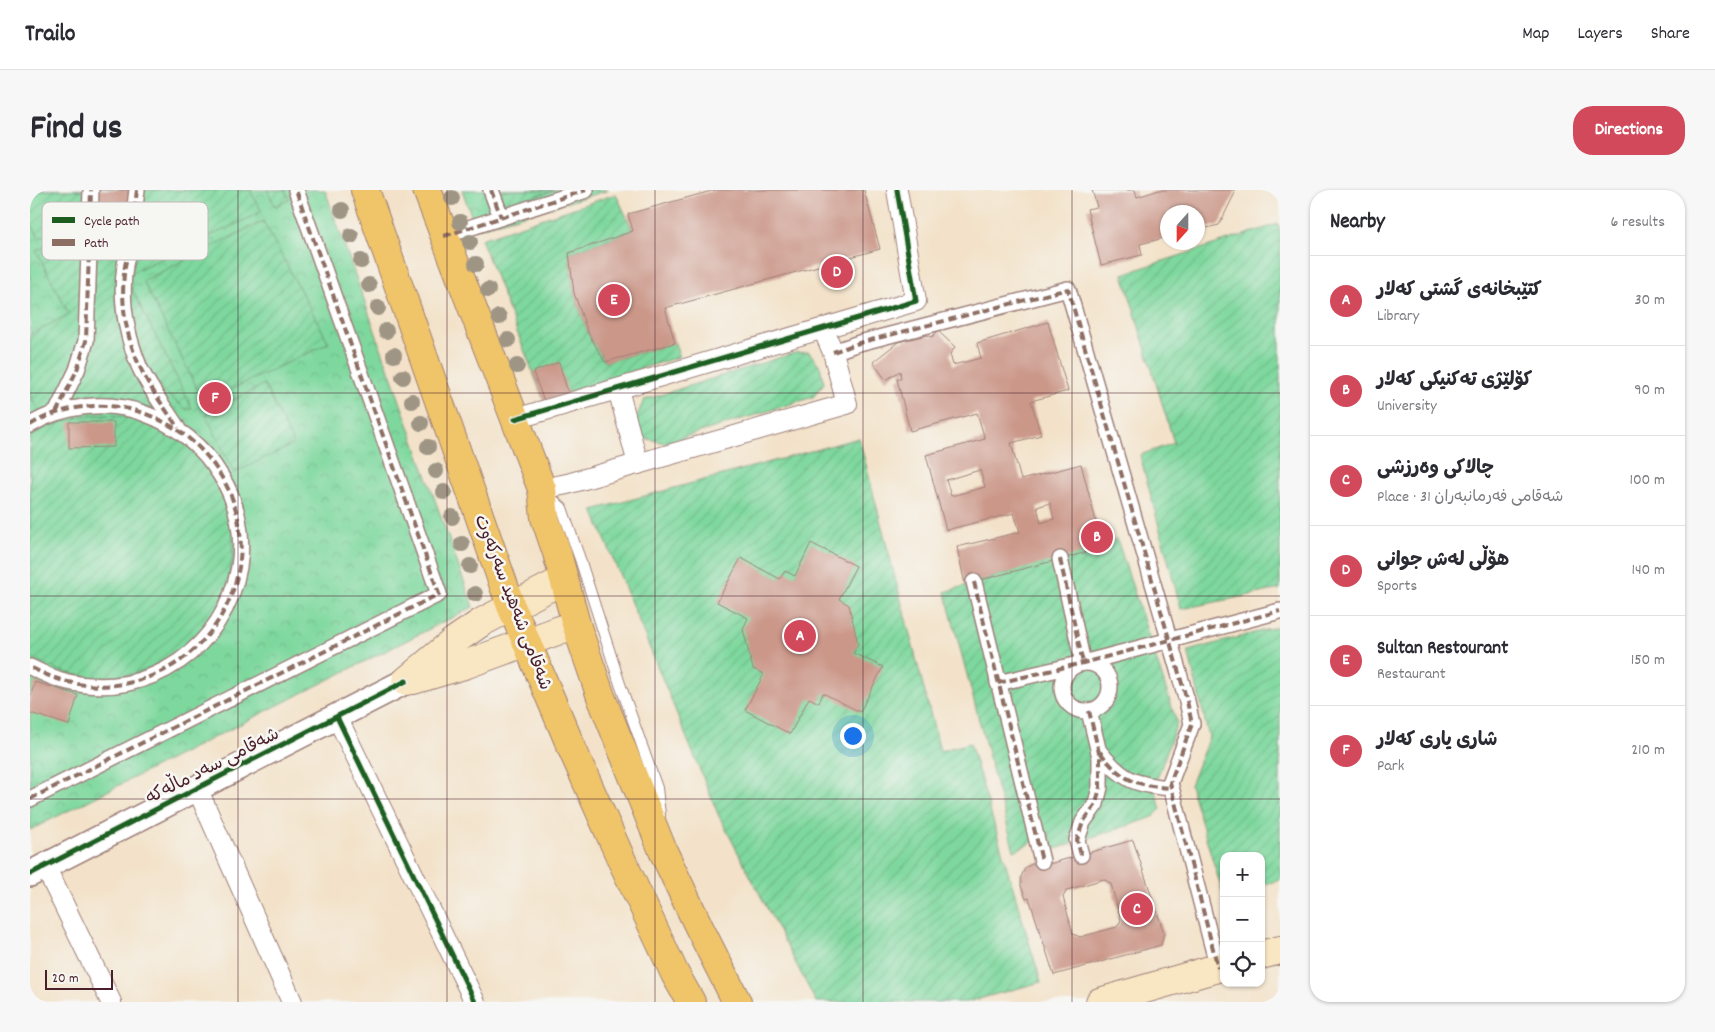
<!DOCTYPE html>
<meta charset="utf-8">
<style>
:root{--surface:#fff;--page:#f7f7f7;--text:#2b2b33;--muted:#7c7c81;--line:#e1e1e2;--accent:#d1495b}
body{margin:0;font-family:Dekko,"Playpen Sans Arabic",sans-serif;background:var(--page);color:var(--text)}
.controls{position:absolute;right:15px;bottom:15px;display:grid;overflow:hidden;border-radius:10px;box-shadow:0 1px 4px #0004}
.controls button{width:45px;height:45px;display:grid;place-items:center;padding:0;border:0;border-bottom:1px solid var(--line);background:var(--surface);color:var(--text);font:25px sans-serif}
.compass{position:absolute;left:1130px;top:15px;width:45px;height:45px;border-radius:50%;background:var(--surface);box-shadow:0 1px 4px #0004;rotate:201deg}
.scale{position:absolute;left:15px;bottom:12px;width:68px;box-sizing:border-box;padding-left:5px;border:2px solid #4a1f2b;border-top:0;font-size:14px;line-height:18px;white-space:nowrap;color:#4a1f2b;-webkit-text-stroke:4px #f6f6f2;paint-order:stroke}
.you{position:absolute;left:822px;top:545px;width:18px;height:18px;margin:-12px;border:4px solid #fff;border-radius:50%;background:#1a73e8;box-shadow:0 0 0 8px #1a73e833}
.badge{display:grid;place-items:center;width:32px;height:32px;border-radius:50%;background:var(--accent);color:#fff;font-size:16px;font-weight:700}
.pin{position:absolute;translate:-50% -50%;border:2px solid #fff;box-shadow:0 1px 5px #0006}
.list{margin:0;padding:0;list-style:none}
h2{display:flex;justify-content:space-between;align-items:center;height:65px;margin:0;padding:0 20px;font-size:21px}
h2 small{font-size:16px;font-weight:400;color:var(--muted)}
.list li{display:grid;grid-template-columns:32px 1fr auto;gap:15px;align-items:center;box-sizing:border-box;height:90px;padding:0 20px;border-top:1px solid var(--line)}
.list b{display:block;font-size:19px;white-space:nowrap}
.list p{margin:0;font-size:16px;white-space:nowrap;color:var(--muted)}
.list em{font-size:16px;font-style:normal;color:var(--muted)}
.icon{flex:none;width:28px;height:28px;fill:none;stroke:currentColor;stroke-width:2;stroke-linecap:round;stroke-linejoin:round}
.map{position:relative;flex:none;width:1250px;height:812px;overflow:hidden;border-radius:20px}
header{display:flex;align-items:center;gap:30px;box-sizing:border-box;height:70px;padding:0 25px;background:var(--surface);border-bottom:1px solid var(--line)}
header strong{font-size:24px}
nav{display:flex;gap:28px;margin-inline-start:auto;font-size:18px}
.intro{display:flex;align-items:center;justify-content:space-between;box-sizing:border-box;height:120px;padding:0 30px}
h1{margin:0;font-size:35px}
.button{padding:12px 22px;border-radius:20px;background:var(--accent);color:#fff;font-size:18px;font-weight:700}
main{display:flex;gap:30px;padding:0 30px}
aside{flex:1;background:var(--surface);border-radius:20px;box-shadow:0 1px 4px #0004}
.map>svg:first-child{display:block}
.park{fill:url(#park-crowns);stroke:#647c64}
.garden{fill:url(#garden-furrows);stroke:#647c64}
.building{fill:#cb9789;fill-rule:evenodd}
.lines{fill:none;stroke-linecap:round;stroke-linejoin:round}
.service-casing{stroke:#9e807a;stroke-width:12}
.pedestrian-casing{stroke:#9e807a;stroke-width:18}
.minor-casing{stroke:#9e807a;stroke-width:22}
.tertiary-casing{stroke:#9e807a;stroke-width:28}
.secondary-casing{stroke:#9e807a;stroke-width:30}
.primary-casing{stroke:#9e807a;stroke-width:30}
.service{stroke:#fff;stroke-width:10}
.pedestrian{stroke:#fff;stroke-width:15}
.minor{stroke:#fff;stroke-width:20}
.tertiary{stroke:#fff;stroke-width:25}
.secondary{stroke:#f9e7c3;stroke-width:28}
.primary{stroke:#f0c469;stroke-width:28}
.quiet{stroke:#8d6e63;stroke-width:4;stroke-dasharray:8 4;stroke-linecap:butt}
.cycleway-casing{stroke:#f6f6f2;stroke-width:8}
.cycleway{stroke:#1b5e20;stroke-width:5}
.tree{fill:#9f9585}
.grid{fill:none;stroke:#4a1f2b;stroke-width:1;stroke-opacity:0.55}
.labels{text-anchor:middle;stroke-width:5;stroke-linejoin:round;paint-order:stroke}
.street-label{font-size:18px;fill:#4a1f2b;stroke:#f6f6f2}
.key{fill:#f6f6f2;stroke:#c2b6b6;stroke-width:1}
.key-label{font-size:14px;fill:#4a1f2b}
</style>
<header>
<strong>Trailo</strong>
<nav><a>Map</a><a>Layers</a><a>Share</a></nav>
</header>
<div class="intro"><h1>Find us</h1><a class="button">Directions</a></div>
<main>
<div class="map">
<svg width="1250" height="812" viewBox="0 0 1250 812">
<defs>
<pattern id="park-crowns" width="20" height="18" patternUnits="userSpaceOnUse" patternTransform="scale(1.25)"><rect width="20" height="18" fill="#7ed89e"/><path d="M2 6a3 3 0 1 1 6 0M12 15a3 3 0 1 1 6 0" fill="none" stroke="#6eb988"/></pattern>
<pattern id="garden-furrows" width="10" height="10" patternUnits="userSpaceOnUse" patternTransform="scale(1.25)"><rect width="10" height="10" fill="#7ed89e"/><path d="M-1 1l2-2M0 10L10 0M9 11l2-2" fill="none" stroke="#6eb988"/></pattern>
</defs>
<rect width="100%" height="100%" fill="#f6f6f2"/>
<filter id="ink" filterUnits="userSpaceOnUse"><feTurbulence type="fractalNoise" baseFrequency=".02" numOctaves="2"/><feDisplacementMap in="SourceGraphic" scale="10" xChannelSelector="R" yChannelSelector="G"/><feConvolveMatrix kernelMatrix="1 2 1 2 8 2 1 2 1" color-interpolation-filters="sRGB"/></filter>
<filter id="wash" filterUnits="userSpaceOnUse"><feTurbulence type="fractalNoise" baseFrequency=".0096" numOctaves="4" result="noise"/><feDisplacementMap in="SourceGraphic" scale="20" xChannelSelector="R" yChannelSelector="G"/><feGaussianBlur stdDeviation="1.12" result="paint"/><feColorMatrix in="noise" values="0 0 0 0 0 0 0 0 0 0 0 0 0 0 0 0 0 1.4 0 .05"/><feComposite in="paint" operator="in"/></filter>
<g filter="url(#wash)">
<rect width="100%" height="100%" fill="#f3e2c9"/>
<!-- park -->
<g class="park">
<polygon points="0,0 295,0 443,417 0,640"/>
<polygon points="432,0 579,0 446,39"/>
</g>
<!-- garden -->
<g class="garden">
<polygon points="0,0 55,0 54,27 9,48 0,31"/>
<polygon points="116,0 220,0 232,22 100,83 114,1"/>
<polygon points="237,0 255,0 259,10 245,16"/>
<polygon points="468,0 525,0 474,16"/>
<polygon points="586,4 603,41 539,63 544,103 558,143 575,172 645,153 649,167 580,188 514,211 451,49"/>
<polygon points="233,31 299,153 174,212 113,91"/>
<polygon points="1248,34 1250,41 1250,399 1151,419 1110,265 1144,253 1093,84"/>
<polygon points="54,39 51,157 25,216 8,222 0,204 0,145 39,124 6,61"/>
<path d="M66,52L93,55L86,97V113L89,132L109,189L126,220C96,212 69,206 37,212L61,157Z"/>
<polygon points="101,97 162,218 157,220 134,202 121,185 111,162 98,120"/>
<polygon points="779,162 790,176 794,193 783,207 635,253 614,248 606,228 614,210 764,163"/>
<polygon points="234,194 264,254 204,283 176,225"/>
<path d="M60,225C75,225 90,225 105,229C237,264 235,451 102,484C67,493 29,485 0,466V246C20,235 38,229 60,225Z"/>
<polygon points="829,248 910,561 940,553 1011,792 937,812 786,812 688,624 563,320"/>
<polygon points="1087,349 1147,533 1124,597 1131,619 1123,627 1115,630 1022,660 1019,644 984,661 915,402"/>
<polygon points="1250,436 1250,690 1231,695 1231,666 1194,666 1193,704 1160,595 1179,547 1158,461"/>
</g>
<g id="blocks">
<!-- building -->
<g class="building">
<polygon points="64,0 99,0 101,2 99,19 80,30 63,18"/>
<polygon points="685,0 834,0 850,59 635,118 645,153 575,172 558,143 544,103 539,63 603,41 598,24"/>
<polygon points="1062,0 1105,0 1107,7 1129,0 1204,0 1205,3 1189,35 1168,40 1168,22 1138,22 1138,47 1110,54 1112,65 1071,75 1057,19 1067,17"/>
<path d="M1018,132L1038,201L1001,211L1011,245L981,253L991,290L1051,274L1073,358L935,394L927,357L990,342L984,323L916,340L896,265L955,249L947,223L880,241L867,189H871L870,181L856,190L843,172L868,152L897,145L902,147L908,141L925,157L920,164L923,175L951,168L947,153ZM950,280L955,297L921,306L916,290ZM1020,313L1024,329L1011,333L1007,317Z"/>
<polygon points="529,172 538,203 514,211 503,182"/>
<polygon points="39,232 84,232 84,257 39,258"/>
<polygon points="781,353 826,376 809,409 819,415 828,454 823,463 853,477 830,522 793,503 789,513 779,508 760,544 715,520 734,484 723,479 713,439 718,428 687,412 711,368 750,389 755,381 765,386"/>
<polygon points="5,492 48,505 39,535 0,523 0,507"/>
<path d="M1103,650L1134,743L1131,755L1024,785L999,708L996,709L991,696V687L994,680L996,677L1004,673L1018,670L1019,674ZM1074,689L1081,694L1091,730L1087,737L1050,747L1043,744L1033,707L1037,700Z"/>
</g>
</g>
</g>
<g filter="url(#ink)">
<use href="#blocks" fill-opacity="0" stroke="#9e807a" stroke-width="1"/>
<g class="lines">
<defs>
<polyline id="service" points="519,306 532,318 550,369 590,494 627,598 630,625"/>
<g id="pedestrian">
<path d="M107,0C105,15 104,30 101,45C100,55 97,65 95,75C90,110 96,144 109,176C119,198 134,217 147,237"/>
<polyline points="461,0 471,27"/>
<polyline points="414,46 556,0"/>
<polyline points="803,162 829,153 1038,99 1157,511 1162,534 1140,593 1188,778"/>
<polyline points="26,223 47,180 56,151 61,0"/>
<path d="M0,235C33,215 77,210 113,223C147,235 173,256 191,286C208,313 214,346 209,377C195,457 119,511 38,492C25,489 12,483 0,477"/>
<polyline points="1030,369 1053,473"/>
<polyline points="944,392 1012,671"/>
<circle cx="1056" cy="497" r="24"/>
<polyline points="968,493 1053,473 1250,421"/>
<path d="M1069,561C1092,590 1105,595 1141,598"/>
<polyline points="0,609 409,404 266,0"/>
<polyline points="1051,665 1047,650 1053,632 1066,614 1070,597 1070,567 1059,521"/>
</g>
<g id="minor">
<polyline points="588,199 608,274"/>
<polyline points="485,229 886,111 867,0"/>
<polyline points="512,299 537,294 817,214 803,162 793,139"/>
<polyline points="307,527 445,812"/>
<polyline points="167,598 262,812"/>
<polyline points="15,676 81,812"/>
</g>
<polyline id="tertiary" points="0,684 376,491"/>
<g id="secondary">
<polyline points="383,490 437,474 546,434"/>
<polyline points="376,491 424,451 452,432 533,390"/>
<polyline points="1231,765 1250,760"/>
<polyline points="1070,812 1194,776"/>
</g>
<g id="primary">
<polyline points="335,0 481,416 543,561 593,673 645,784 661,812"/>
<polyline points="397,0 512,299 515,328 527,363 546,434 571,507 633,661 669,737 707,812"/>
</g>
</defs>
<!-- service casing -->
<use href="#service" class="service-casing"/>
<!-- pedestrian casing -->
<use href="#pedestrian" class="pedestrian-casing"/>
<!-- minor casing -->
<use href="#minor" class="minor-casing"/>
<!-- tertiary casing -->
<use href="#tertiary" class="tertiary-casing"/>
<!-- secondary casing -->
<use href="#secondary" class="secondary-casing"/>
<!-- primary casing -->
<use href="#primary" class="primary-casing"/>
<!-- service -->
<use href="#service" class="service"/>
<!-- pedestrian -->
<use href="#pedestrian" class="pedestrian"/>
<!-- minor -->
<use href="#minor" class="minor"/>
<!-- tertiary -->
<use href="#tertiary" class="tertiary"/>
<!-- secondary -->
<use href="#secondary" class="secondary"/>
<!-- primary -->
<use href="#primary" class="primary"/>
<!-- quiet -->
<g class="quiet">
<path d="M107,0C105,15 104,31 101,46C100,56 97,66 95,76C90,110 95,145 110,177C120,199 135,218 148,238"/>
<polyline points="461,0 471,27"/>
<polyline points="414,46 556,0"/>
<polyline points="803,162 829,153 1038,99 1157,511 1162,534 1140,593 1188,778"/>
<polyline points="26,223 47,180 56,151 61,0"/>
<path d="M0,235C33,215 77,210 113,223C147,235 173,256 191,286C208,313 214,346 209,377C195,457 119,511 38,492C25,489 12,483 0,477"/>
<polyline points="1030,369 1053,473"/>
<polyline points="944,392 1012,671"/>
<polyline points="968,493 1053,473 1250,421"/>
<path d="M1070,562C1092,591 1105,595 1141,598"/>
<polyline points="0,609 409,404 266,0"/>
<polyline points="1051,665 1047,650 1053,632 1066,614 1070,597 1070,567 1059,521"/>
</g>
<defs>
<g id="cycleway">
<polyline points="485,229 886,111 867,0"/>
<polyline points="307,527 445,812"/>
<polyline points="0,684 376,491"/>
</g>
</defs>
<!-- cycleway casing -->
<use href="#cycleway" class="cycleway-casing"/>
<!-- cycleway -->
<use href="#cycleway" class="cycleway"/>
</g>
<!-- trees -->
<g class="tree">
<circle cx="422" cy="8" r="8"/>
<circle cx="312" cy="20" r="8"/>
<circle cx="430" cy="32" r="8"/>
<circle cx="321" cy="46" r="8"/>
<circle cx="440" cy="52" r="8"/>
<circle cx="331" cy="71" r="8"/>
<circle cx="446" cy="74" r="8"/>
<circle cx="339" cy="95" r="8"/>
<circle cx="458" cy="100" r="8"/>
<circle cx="348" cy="118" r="8"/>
<circle cx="469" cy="127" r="8"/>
<circle cx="356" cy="141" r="8"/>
<circle cx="478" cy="150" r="8"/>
<circle cx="364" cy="165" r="8"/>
<circle cx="487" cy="176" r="8"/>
<circle cx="373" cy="187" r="8"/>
<circle cx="382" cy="211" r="8"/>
<circle cx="391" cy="233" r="8"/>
<circle cx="398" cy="257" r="8"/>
<circle cx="406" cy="281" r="8"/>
<circle cx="414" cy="302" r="8"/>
<circle cx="422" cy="327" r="8"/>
<circle cx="432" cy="354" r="8"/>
<circle cx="440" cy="376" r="8"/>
<circle cx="445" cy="404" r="8"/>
</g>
</g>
<!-- grid -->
<path class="grid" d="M208,0V812M417,0V812M625,0V812M833,0V812M1042,0V812M0,203H1250M0,406H1250M0,609H1250"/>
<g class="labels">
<!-- street labels -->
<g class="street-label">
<text transform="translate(484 412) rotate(69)" y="6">شەقامی شەهید سەرکەوت</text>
<text transform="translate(182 575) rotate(-27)" y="6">شەقامی سەد ماڵەکە</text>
</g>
</g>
<!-- legend -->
<rect x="12" y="12" width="166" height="58" rx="8" class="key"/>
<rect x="22" y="27" width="23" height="6" fill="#1b5e20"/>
<rect x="22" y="49" width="23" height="7" fill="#8d6e63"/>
<g class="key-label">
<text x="54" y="35">Cycle path</text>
<text x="54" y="57">Path</text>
</g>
</svg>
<div class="controls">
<button>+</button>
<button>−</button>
<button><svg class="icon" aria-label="locate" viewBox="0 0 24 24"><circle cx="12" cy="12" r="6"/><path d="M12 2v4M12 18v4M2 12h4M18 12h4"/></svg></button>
</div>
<svg class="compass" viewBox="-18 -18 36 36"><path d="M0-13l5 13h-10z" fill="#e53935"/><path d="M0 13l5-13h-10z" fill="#7c7c81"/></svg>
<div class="scale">20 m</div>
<div class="you"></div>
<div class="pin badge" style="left:770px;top:446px">A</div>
<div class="pin badge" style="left:1067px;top:347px">B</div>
<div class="pin badge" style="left:1107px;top:719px">C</div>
<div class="pin badge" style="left:807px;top:82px">D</div>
<div class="pin badge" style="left:584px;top:110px">E</div>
<div class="pin badge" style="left:185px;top:208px">F</div>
</div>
<aside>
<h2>Nearby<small>6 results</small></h2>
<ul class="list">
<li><span class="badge">A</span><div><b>کتێبخانەی گشتی کەلار</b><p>Library</p></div><em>30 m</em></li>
<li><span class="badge">B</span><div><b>کۆلێژی تەکنیکی کەلار</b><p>University</p></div><em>90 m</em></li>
<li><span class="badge">C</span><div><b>چالاکی وەرزشی</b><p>Place · شەقامی فەرمانبەران 31</p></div><em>100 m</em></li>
<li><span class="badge">D</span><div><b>هۆڵی لەش جوانی</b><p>Sports</p></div><em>140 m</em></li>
<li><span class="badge">E</span><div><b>Sultan Restourant</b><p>Restaurant</p></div><em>150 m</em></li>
<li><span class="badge">F</span><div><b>شاری یاری کەلار</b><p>Park</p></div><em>210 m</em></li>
</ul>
</aside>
</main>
